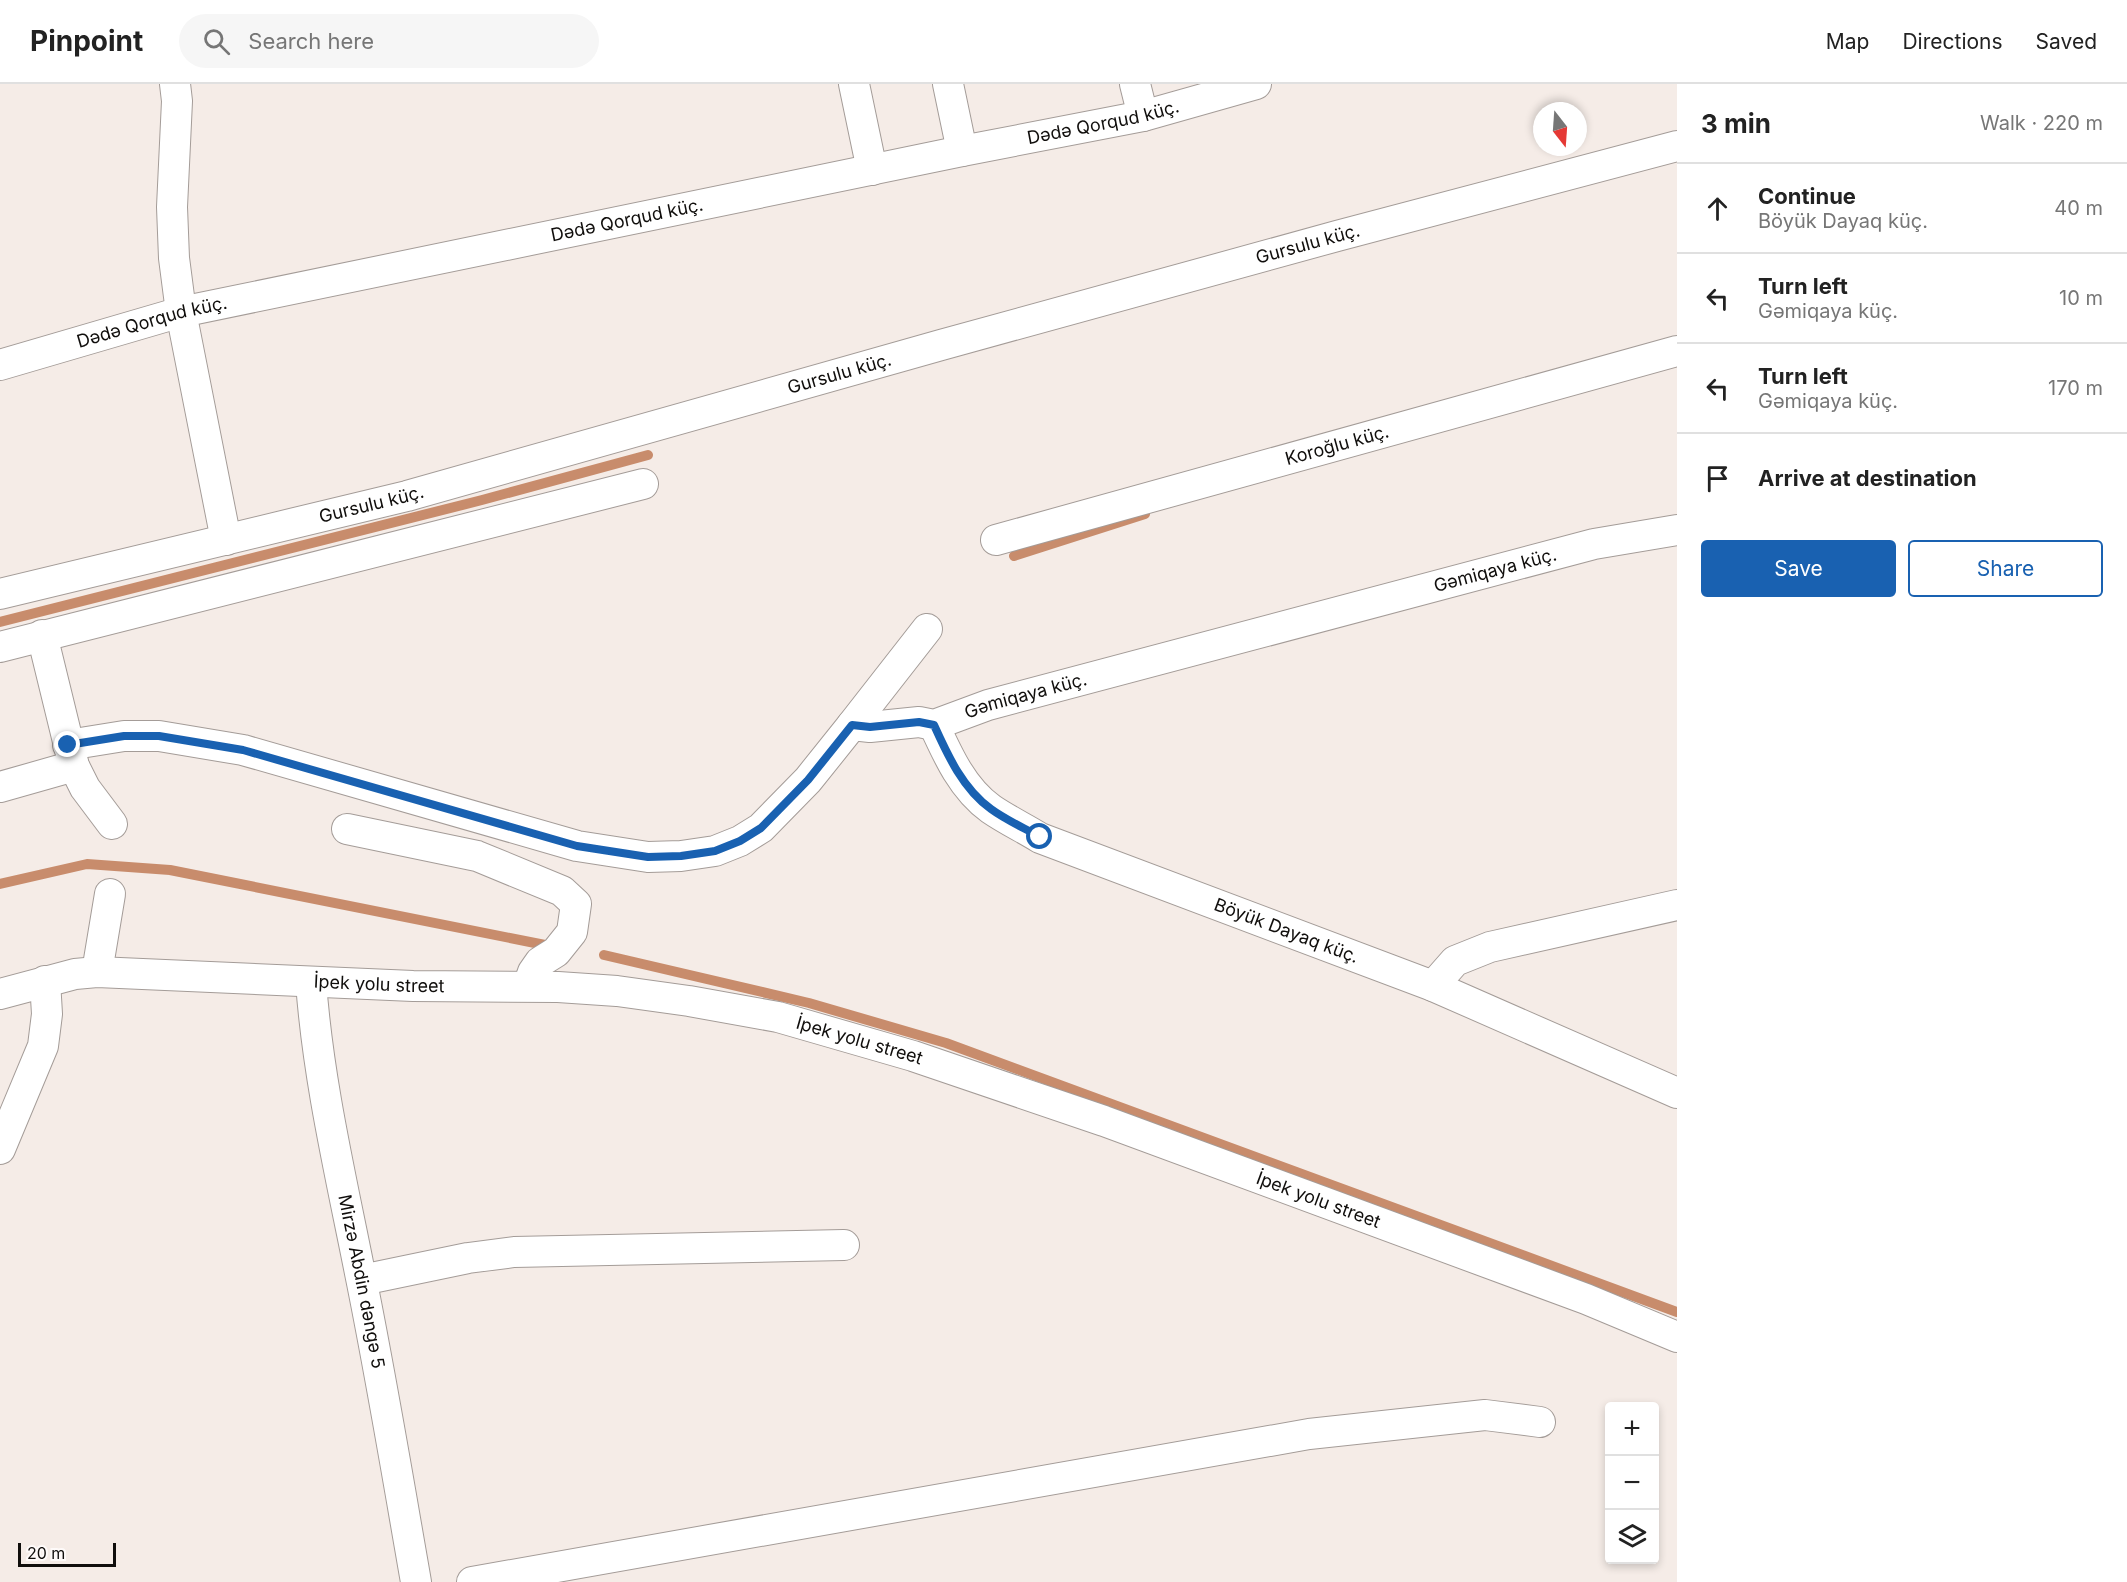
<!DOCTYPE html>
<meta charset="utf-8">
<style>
:root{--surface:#fff;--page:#f6f6f6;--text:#222;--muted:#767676;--line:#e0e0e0;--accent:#1961b1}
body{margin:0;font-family:Inter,sans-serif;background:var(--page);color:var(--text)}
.controls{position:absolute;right:18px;bottom:18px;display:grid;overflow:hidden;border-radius:6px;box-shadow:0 3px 9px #0003}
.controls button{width:54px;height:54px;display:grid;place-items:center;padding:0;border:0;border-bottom:2px solid var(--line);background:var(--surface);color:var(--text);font:30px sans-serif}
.compass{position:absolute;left:1533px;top:18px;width:54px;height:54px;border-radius:50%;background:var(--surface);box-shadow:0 3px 9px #0003;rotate:163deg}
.scale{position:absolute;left:18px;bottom:15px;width:98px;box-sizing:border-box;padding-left:6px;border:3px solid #100e0c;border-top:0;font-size:16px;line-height:21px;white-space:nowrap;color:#100e0c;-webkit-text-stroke:4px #fefaf9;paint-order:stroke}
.stop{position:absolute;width:18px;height:18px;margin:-14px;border:4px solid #1961b1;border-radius:50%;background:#fff}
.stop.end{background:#1961b1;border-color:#fff;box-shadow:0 2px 6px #0008}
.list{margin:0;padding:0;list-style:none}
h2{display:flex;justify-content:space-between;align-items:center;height:78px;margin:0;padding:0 24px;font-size:26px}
h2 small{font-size:20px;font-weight:400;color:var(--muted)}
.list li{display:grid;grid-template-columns:39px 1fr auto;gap:18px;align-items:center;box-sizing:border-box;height:90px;padding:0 24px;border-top:2px solid var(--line)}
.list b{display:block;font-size:22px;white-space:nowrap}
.list p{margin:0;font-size:20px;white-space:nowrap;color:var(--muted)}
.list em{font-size:20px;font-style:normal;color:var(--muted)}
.actions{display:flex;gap:12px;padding:18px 24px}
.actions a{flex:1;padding:14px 0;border:2px solid var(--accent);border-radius:6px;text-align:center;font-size:21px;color:var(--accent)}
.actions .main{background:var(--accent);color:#fff}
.icon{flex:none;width:33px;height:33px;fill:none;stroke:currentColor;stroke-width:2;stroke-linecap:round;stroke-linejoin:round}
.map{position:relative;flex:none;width:1677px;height:1498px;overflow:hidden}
header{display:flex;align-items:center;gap:36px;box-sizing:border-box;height:84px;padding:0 30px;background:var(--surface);border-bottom:2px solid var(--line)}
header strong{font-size:28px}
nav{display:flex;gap:33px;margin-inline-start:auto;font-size:21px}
.search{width:420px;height:54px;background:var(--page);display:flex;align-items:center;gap:15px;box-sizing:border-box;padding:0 21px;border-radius:33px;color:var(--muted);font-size:22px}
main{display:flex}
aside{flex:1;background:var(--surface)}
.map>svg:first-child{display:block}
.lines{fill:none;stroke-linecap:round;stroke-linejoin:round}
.stream{stroke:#c88c6c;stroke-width:10}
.street-casing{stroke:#a49c98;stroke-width:32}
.street{stroke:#fff;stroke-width:30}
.route{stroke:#1961b1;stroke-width:8}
.labels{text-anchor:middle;stroke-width:4.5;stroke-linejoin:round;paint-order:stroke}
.street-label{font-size:18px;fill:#100e0c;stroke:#fefaf9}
</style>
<header>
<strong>Pinpoint</strong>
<div class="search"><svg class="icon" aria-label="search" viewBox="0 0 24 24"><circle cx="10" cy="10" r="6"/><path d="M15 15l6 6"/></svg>Search here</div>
<nav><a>Map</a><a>Directions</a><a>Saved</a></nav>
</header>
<main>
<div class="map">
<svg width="1677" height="1498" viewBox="0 0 1677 1498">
<rect width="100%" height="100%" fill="#f5ece7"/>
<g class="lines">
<!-- stream -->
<g class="stream">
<polyline points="1014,472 1145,430"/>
<polyline points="0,538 482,416 648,371"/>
<polyline points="0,800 87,780 170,786 545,861"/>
<polyline points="604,871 809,919 946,959 1677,1228"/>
</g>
<defs>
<g id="street">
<polyline points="175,0 177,17 172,123 174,174 181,228 226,456"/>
<polyline points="854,0 872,86"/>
<polyline points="948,0 962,67"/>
<polyline points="1135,0 1143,32"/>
<path id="s1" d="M0,281L181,228L962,67L1143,32L1256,0"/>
<path id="s2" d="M996,456L1677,267"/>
<path id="s3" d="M0,510L407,412L941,261L1337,152L1677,62"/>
<polyline points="42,551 74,682 85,704 112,740"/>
<polyline points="0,563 643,400"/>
<polyline points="852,641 927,545"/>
<path id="s4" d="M934,641C948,672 963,705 991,725C1007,736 1024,744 1040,754L1433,902L1677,1009"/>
<path id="s5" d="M68,661L124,652H159L243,666L577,762L648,773L681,772L715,767L740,757L761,744L808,696L852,641L870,643L919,638L934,641L988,621L1594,460L1677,446"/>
<polyline points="0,703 74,682"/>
<polyline points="347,745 477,772 562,807 576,820 572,848 556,868 540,878 533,888 528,902"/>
<polyline points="97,888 110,810"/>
<path id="s6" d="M311,898C318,996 341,1093 360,1189C381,1292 398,1395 416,1498"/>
<polyline points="1433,902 1455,877 1490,863 1677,821"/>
<path id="s7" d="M0,910L75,890L97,888L413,902L558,903L617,907L689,917L778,933L913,972L1104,1037L1586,1215L1677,1253"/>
<polyline points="0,1065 43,962 47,930 45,897"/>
<polyline points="362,1196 468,1174 514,1168 844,1161"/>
<polyline points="472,1498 1309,1350 1485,1331 1540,1338"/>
</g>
</defs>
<!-- street casing -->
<use href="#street" class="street-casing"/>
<!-- street -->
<use href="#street" class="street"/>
</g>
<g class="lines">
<!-- route -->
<path class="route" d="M68,661L124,652H159L243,666L577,762L648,773L681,772L715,767L740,757L761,744L808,696L852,641L870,643L919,638L934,641C948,672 963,705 991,725C1006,736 1024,744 1040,753"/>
</g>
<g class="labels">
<!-- street labels -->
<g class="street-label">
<text dy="6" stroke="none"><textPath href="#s1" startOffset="1130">Dədə Qorqud küç.</textPath></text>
<text dy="6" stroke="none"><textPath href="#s1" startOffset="644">Dədə Qorqud küç.</textPath></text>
<text dy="6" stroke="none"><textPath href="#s3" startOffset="1354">Gursulu küç.</textPath></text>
<text dy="6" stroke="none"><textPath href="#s1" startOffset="158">Dədə Qorqud küç.</textPath></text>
<text dy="6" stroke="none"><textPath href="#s3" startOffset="868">Gursulu küç.</textPath></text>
<text dy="6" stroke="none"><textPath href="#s2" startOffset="354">Koroğlu küç.</textPath></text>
<text dy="6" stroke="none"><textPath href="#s3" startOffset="382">Gursulu küç.</textPath></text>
<text dy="6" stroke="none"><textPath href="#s5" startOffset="1518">Gəmiqaya küç.</textPath></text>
<text dy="6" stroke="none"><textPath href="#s5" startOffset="1032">Gəmiqaya küç.</textPath></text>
<text dy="6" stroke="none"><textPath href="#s4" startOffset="423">Böyük Dayaq küç.</textPath></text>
<text dy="6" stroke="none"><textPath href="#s7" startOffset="382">İpek yolu street</textPath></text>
<text dy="6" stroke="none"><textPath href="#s7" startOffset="868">İpek yolu street</textPath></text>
<text dy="6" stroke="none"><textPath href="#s7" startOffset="1354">İpek yolu street</textPath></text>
<text dy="6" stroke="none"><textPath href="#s6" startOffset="304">Mirzə Abdin dəngə 5</textPath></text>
</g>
</g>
</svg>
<div class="controls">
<button>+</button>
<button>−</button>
<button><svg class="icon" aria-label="layers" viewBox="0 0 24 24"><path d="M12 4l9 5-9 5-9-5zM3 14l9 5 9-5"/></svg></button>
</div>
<svg class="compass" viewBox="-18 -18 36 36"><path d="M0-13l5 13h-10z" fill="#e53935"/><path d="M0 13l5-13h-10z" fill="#767676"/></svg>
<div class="scale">20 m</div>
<div class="stop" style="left:1040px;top:753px"></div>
<div class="stop end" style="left:68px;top:661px"></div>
</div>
<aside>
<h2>3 min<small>Walk · 220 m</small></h2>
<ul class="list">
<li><svg class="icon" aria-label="ahead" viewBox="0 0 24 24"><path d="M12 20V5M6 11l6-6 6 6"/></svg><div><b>Continue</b><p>Böyük Dayaq küç.</p></div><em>40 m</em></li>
<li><svg class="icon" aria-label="left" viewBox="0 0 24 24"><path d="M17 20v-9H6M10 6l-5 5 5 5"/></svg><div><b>Turn left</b><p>Gəmiqaya küç.</p></div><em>10 m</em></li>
<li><svg class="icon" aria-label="left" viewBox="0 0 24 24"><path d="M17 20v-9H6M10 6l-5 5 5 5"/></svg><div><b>Turn left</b><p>Gəmiqaya küç.</p></div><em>170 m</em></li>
<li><svg class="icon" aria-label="arrive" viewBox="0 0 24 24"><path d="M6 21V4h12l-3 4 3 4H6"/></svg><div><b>Arrive at destination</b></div></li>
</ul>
<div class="actions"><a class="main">Save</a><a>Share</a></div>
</aside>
</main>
